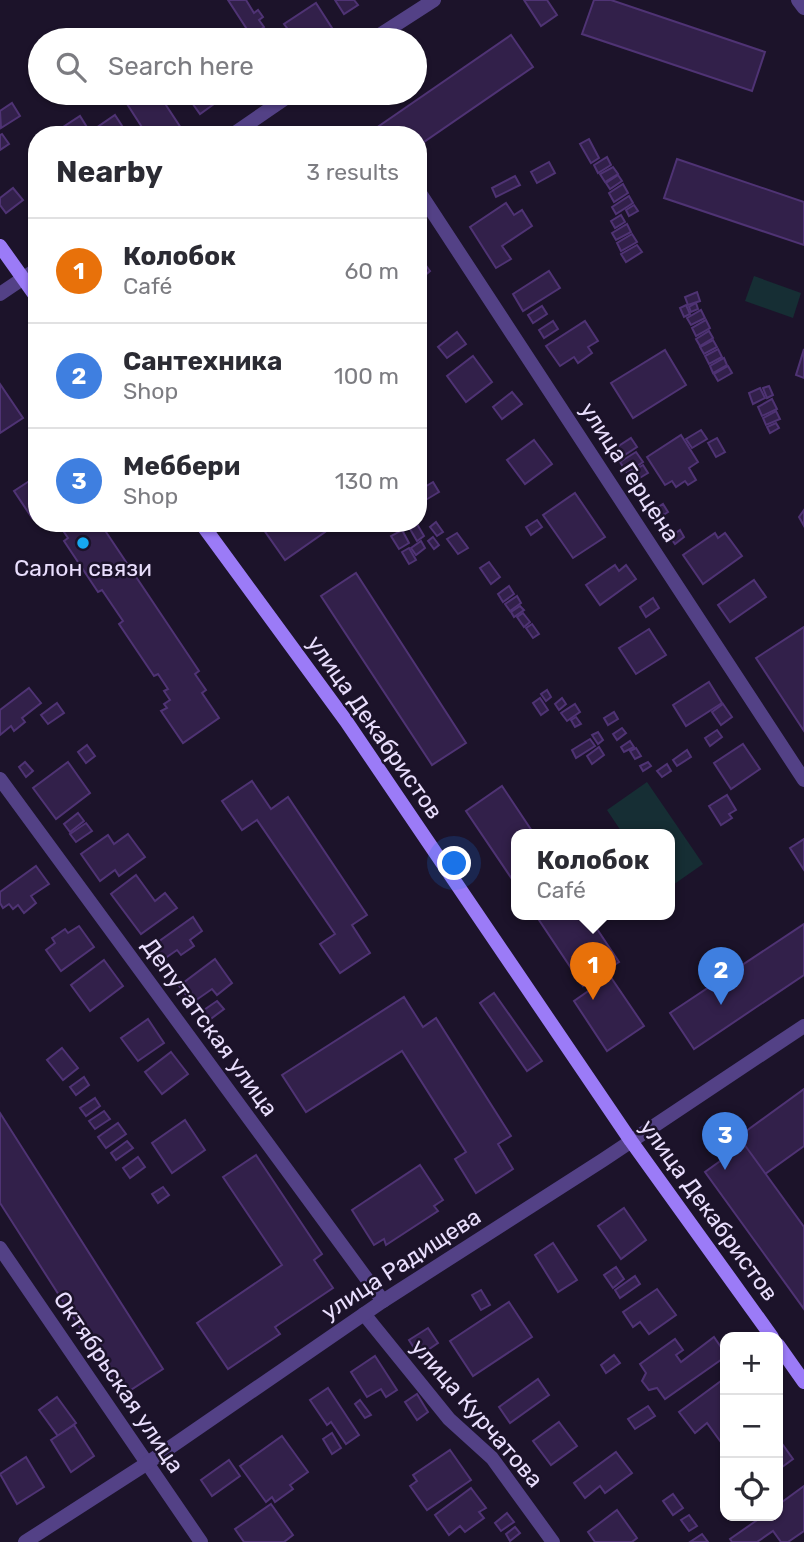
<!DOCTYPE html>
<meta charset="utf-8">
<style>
:root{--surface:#fff;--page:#f7f7f7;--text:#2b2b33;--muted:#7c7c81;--line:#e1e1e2;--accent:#1a73e8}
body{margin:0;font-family:Rubik,sans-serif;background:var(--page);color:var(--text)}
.controls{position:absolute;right:21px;bottom:21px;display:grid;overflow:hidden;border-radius:14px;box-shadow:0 2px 5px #0004}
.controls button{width:63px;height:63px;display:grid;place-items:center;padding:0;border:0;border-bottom:2px solid var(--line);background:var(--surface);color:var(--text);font:35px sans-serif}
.you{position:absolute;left:455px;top:864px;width:24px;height:24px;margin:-18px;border:5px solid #fff;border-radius:50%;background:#1a73e8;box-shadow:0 0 0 10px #1a73e833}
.badge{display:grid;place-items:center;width:46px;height:46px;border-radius:50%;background:var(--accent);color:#fff;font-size:23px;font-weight:700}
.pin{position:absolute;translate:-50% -58px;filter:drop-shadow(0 2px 4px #0008)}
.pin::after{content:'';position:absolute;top:37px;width:24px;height:21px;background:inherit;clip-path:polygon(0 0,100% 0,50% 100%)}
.popup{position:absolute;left:511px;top:829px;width:164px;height:91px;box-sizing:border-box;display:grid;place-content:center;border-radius:14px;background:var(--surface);filter:drop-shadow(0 2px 5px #0005);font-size:23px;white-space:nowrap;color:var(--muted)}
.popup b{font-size:26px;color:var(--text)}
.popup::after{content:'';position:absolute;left:50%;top:100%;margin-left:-14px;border:14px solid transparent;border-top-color:var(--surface)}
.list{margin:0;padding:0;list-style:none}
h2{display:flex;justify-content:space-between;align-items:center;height:91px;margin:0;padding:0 28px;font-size:30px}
h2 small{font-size:23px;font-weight:400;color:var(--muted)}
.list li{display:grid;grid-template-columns:46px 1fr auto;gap:21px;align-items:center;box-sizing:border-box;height:105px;padding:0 28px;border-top:2px solid var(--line)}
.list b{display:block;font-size:26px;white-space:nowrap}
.list p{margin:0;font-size:23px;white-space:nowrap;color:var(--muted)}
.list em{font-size:23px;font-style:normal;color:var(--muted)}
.icon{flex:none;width:38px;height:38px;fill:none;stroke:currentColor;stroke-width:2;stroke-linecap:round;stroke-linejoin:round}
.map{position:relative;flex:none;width:804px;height:1542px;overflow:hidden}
.search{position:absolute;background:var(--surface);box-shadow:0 2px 5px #0004;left:28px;top:28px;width:399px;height:77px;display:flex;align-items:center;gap:18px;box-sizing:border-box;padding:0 24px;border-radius:38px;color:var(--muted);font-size:26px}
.panel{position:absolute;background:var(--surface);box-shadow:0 2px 5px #0004;left:28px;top:126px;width:399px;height:406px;border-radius:28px}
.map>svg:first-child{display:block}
.green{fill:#162e34}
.building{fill:#32204a;stroke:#4f3374;stroke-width:2}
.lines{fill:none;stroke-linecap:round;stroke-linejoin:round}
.street{stroke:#534186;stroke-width:14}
.secondary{stroke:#9b7bf7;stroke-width:14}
.poi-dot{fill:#16a8f1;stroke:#1c132a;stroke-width:2.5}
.labels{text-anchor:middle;stroke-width:5;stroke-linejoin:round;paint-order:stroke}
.street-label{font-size:23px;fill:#e9defd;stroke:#1c132a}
.poi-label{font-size:23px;fill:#e9defd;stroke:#1c132a}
</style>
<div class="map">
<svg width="804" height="1542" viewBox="0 0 804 1542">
<rect width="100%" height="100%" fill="#1c132a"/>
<!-- green -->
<g class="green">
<polygon points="754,276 801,293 793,318 745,301"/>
<polygon points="647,782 703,864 670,887 670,834 623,834 607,810"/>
</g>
<!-- building -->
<g class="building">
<polygon points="228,0 246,0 254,13 258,10 263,17 259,20 264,27 260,30 263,34 254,40"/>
<polygon points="335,0 354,0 358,5 344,14"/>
<polygon points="524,0 547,0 557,15 541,26"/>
<polygon points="594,0 611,0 765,52 752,91 582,34"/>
<polygon points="316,3 332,28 314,40 296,40 284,24"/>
<polygon points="100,34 104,40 89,40"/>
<polygon points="511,35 533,67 418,146 418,135 366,135"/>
<polygon points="120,93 158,93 181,128 171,135 147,135"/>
<polygon points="200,93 207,93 214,104 200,114 190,100"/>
<polygon points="12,103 20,116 1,128 0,111"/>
<polygon points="115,115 128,135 68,135 63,127 80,116 90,132"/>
<polygon points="2,134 9,144 0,150 0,135"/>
<polygon points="589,139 599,158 591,163 580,144"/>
<polygon points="607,157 611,165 598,173 594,165"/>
<polygon points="677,159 804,202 804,245 664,198"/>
<polygon points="549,162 555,173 537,183 531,172"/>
<polygon points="613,167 618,174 605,182 600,174"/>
<polygon points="618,175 622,181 610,189 606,183"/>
<polygon points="515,176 520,185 496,197 492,188"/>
<polygon points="623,184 628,193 614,202 609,193"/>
<polygon points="13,188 23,200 6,213 0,205 0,198"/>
<polygon points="629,196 633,203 616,214 612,207"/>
<polygon points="506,203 514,215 522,210 532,226 502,246 511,259 496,268 470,227"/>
<polygon points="634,205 638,211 629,216 626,210"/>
<polygon points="621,215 625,222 615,228 611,221"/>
<polygon points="627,224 631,232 616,240 612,233"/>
<polygon points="632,234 637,242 621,251 617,243"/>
<polygon points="637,245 642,252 626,262 621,254"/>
<polygon points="419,256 430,271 418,281 418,257"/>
<polygon points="549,271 560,288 523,311 513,294"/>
<polygon points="697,292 700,301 688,305 685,297"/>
<polygon points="696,303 698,309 691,312 689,307"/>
<polygon points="686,305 690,314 684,317 680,308"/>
<polygon points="542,306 547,314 533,323 528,315"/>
<polygon points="701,310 705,318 691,325 687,318"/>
<polygon points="706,320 710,328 696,336 692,328"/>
<polygon points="553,321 558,329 544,338 539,330"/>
<polygon points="585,321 598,341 588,347 592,353 578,363 574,357 560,366 546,346"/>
<polygon points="709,331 713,338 700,346 696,339"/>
<polygon points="457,332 466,344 447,358 438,347"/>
<polygon points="713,340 717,347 704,354 700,347"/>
<polygon points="718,349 722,357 709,364 705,356"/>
<polygon points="804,349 804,378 796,375"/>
<polygon points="665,350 686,385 633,418 611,383"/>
<polygon points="473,356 492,382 466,402 447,376"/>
<polygon points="724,358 727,365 713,373 710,366"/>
<polygon points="728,366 732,373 718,381 714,374"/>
<polygon points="0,384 23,418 0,433"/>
<polygon points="769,386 773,395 767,398 763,388"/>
<polygon points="760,388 765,398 753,404 749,393"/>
<polygon points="512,392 522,404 502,419 493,407"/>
<polygon points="772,399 777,409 762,416 758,407"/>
<polygon points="776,411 780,419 766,425 763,418"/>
<polygon points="776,423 779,428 770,433 767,427"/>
<polygon points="701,430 707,439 692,448 686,439"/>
<polygon points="681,435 698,462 689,468 696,480 688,485 685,481 676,487 672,481 665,485 647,457"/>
<polygon points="631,438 637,447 620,458 614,449"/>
<polygon points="717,438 725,452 716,457 708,443"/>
<polygon points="534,440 552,464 525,484 507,460"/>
<polygon points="636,452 643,462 627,473 620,462"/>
<polygon points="643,465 648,473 633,482 628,474"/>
<polygon points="37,476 37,515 32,518 14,491"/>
<polygon points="433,482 439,492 424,501 418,491"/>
<polygon points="575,493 605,537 573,558 543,515"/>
<polygon points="663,504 668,512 657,519 652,511"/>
<polygon points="804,510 804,526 799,517"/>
<polygon points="537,520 542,527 531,535 526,527"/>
<polygon points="436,522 443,532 437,536 430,527"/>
<polygon points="58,523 100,523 199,671 195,674 206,690 202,693 219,718 183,743 161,711 167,708 164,704 170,700 164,691 168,689 158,674 154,676 119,624 123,621 102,590 98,592 64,541 68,538"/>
<polygon points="259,523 318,523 325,532 285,560"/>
<polygon points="417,524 424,536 417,541 410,529"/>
<polygon points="402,530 409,543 399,549 391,536"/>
<polygon points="680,530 684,537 675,544 670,537"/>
<polygon points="457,533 468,548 458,554 447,539"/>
<polygon points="715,533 718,538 725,533 742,556 703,584 683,555"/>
<polygon points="433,537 439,545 434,549 428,541"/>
<polygon points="421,541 425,548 416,555 411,548"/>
<polygon points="409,548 416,560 409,564 402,552"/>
<polygon points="489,562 500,577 491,584 480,568"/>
<polygon points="615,565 619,571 626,565 636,579 600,605 586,585"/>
<polygon points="356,573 466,743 432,765 321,596"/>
<polygon points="754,580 766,597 730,622 718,605"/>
<polygon points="509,586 514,594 503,602 498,594"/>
<polygon points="517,596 521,603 510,611 505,604"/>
<polygon points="653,598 659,608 646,617 640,607"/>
<polygon points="520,606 524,610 514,617 511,612"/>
<polygon points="523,613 530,622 524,627 517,617"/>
<polygon points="532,624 539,634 533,638 526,628"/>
<polygon points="804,627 804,731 756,658"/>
<polygon points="649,629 666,655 636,674 619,648"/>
<polygon points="709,682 722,703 686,726 673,705"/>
<polygon points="29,688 41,703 22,718 25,722 14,731 11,726 0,735 0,710"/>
<polygon points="547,690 551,697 546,701 541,694"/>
<polygon points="540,698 548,710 541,715 533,703"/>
<polygon points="562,698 566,704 559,710 555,704"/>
<polygon points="57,703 64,713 48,724 41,715"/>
<polygon points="575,704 580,712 567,721 561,713"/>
<polygon points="723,704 732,717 721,725 712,712"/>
<polygon points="614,712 618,719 608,725 604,718"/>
<polygon points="576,717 581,724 575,727 571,720"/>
<polygon points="622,728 626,733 617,740 613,734"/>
<polygon points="717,730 722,737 710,746 705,738"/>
<polygon points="598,732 603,740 598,744 592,735"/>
<polygon points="590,739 595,746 576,758 572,750"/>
<polygon points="630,741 634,747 624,752 621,747"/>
<polygon points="743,744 760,769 731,789 714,763"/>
<polygon points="87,745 95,756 86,763 78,752"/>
<polygon points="599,747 604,755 592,764 587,756"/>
<polygon points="636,748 641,756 635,759 630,751"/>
<polygon points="687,750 691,757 677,766 673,760"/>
<polygon points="25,762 33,771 26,777 19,767"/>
<polygon points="68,762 90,793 56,819 33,788"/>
<polygon points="648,762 651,766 643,771 640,766"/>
<polygon points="667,764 671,771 662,777 657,771"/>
<polygon points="252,781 271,809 288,797 367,915 352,925 370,953 340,973 320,944 335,934 257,820 242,830 222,801"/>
<polygon points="502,786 534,834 516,834 516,885 466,811"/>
<polygon points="727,795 736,810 729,814 732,818 721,825 709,806"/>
<polygon points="78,813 84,821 70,832 64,824"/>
<polygon points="86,823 92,831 76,842 70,834"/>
<polygon points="128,834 145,857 119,876 115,870 100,881 81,854 108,835 114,844"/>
<polygon points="804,839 804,870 790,848"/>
<polygon points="36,866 49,884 31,896 36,903 24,913 18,905 13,909 9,904 3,908 0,903 0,892"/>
<polygon points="136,875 155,901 165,893 177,908 141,934 111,894"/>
<polygon points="535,914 587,914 619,962 583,986"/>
<polygon points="193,917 202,931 190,940 194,946 181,955 177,950 161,961 151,947"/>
<polygon points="804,924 804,975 694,1049 670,1013"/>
<polygon points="79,926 94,947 61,971 46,950 55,943 52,938 65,929 68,933"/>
<polygon points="215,959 232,983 217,995 212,989 192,1003 179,986"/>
<polygon points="104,960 123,986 90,1011 71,985"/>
<polygon points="610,976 644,1026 607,1051 574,1001"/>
<polygon points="494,993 542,1061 527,1071 480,1003"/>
<polygon points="404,997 423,1027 436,1018 511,1136 498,1144 513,1169 476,1193 455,1159 466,1152 402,1051 306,1112 282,1075"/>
<polygon points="217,1001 224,1009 208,1021 201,1012"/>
<polygon points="148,1019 164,1043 138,1061 121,1038"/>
<polygon points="62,1048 78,1068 63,1080 47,1060"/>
<polygon points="171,1052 188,1074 162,1094 145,1072"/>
<polygon points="84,1077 89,1085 76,1095 70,1087"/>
<polygon points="804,1089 804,1146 765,1174 738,1137"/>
<polygon points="95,1098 100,1106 86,1116 80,1108"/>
<polygon points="104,1111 110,1119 95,1129 89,1121"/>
<polygon points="0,1113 163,1369 123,1395 0,1203"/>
<polygon points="185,1120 205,1150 172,1173 152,1143"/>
<polygon points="118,1123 126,1134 106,1148 98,1137"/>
<polygon points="127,1141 133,1148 116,1160 111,1153"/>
<polygon points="744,1144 804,1227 804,1309 705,1172"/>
<polygon points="256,1155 322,1254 314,1260 333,1288 275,1327 280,1334 228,1369 197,1323 282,1265 223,1177"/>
<polygon points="138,1157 145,1167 130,1178 123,1168"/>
<polygon points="420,1165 443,1200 434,1206 438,1211 386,1245 384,1239 374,1245 352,1210"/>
<polygon points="163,1187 169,1195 158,1203 152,1194"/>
<polygon points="624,1208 646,1240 621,1259 598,1226"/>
<polygon points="553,1243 577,1280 558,1292 535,1255"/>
<polygon points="616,1267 624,1279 613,1288 604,1275"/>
<polygon points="635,1276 640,1284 620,1298 615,1290"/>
<polygon points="657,1289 676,1315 649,1334 640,1322 633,1327 623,1312"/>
<polygon points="481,1290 490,1305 481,1310 472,1295"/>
<polygon points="509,1302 532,1337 473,1376 450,1341"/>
<polygon points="428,1328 438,1343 419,1356 409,1340"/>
<polygon points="714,1337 725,1353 725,1357 665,1399 657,1388 649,1390 642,1381 646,1373 640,1364 675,1339 683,1350 676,1355 681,1362"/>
<polygon points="614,1355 620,1363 606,1373 601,1365"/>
<polygon points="375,1356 397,1390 386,1397 381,1389 367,1397 351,1372"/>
<polygon points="725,1378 725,1444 723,1445 707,1423 695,1433 679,1412"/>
<polygon points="538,1379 549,1395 510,1423 499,1407"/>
<polygon points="328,1388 359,1435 346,1444 331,1422 327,1425 310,1400"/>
<polygon points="417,1394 428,1412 417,1420 405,1402"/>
<polygon points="57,1397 76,1423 58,1436 39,1410"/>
<polygon points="360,1400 371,1415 365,1418 355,1404"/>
<polygon points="648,1406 655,1416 635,1429 628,1419"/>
<polygon points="559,1422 577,1446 551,1465 533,1441"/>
<polygon points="74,1425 94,1456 71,1472 51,1440"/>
<polygon points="332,1433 341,1448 332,1454 323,1439"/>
<polygon points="282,1436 308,1472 290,1485 293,1489 275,1502 272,1497 266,1502 240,1466"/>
<polygon points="778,1438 793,1459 778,1470"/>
<polygon points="450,1450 471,1480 427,1510 410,1486 417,1481 413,1475"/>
<polygon points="616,1452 632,1473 605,1493 600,1486 585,1498 574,1483"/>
<polygon points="26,1457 44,1487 17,1504 0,1474"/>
<polygon points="229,1460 240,1476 212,1496 201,1480"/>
<polygon points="804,1486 804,1531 788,1542 781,1542 773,1531 757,1542 732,1542 730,1539 763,1516 778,1516 778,1505"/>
<polygon points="471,1488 486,1508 479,1512 484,1518 465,1532 460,1526 449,1535 435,1515"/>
<polygon points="673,1494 683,1508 673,1515 663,1501"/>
<polygon points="271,1504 293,1535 284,1542 244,1542 235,1529"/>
<polygon points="617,1510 637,1538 632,1542 595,1542 588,1532"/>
<polygon points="507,1513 514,1522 501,1531 495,1523"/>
<polygon points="689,1515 697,1526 689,1531 681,1520"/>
<polygon points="515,1527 520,1533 510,1541 506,1534"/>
<polygon points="702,1534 708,1542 690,1542"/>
</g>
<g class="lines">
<!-- street -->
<g class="street">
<polyline points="798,0 804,8"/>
<polyline points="372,40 434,0"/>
<polyline points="232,135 293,93"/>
<polyline points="418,190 804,780"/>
<polyline points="0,294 37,269"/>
<polyline points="0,779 383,1301"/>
<polyline points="0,1248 201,1542"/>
<polyline points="364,1314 449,1419 492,1458 553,1542"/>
<polyline points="25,1542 146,1464 383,1301 603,1160 804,1026"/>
</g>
<!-- secondary -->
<g class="secondary">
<polyline points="0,246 37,298"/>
<polyline points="201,523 346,721 631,1141 772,1337"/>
<polyline points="778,1345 804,1382"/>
</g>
</g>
<!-- markers -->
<circle class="poi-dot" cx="83" cy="543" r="7"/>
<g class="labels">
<!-- street labels -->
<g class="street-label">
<text transform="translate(630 472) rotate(57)" y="8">улица Герцена</text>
<text transform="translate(375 727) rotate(55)" y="8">улица Декабристов</text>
<text transform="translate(210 1027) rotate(54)" y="8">Депутатская улица</text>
<text transform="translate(709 1210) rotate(54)" y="8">улица Декабристов</text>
<text transform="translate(401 1264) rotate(-33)" y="8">улица Радищева</text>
<text transform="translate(119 1382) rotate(56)" y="8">Октябрьская улица</text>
<text transform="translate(477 1413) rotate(49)" y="8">улица Курчатова</text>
</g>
<!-- poi labels -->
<g class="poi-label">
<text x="83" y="576">Салон связи</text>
</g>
</g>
</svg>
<div class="controls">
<button>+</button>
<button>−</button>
<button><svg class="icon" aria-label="locate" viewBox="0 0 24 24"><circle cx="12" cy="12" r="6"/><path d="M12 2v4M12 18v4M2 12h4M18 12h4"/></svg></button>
</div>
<div class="you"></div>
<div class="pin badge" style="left:593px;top:1000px;background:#e8710a">1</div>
<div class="popup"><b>Колобок</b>Café</div>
<div class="pin badge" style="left:721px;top:1005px;background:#3f7fe0">2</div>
<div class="pin badge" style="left:725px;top:1170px;background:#3f7fe0">3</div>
<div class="search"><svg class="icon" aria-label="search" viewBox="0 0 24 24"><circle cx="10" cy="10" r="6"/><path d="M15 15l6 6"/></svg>Search here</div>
<section class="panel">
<h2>Nearby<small>3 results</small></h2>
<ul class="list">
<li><span class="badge" style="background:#e8710a">1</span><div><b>Колобок</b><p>Café</p></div><em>60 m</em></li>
<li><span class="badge" style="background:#3f7fe0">2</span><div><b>Сантехника</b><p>Shop</p></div><em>100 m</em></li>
<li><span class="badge" style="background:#3f7fe0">3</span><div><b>Меббери</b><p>Shop</p></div><em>130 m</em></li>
</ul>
</section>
</div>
